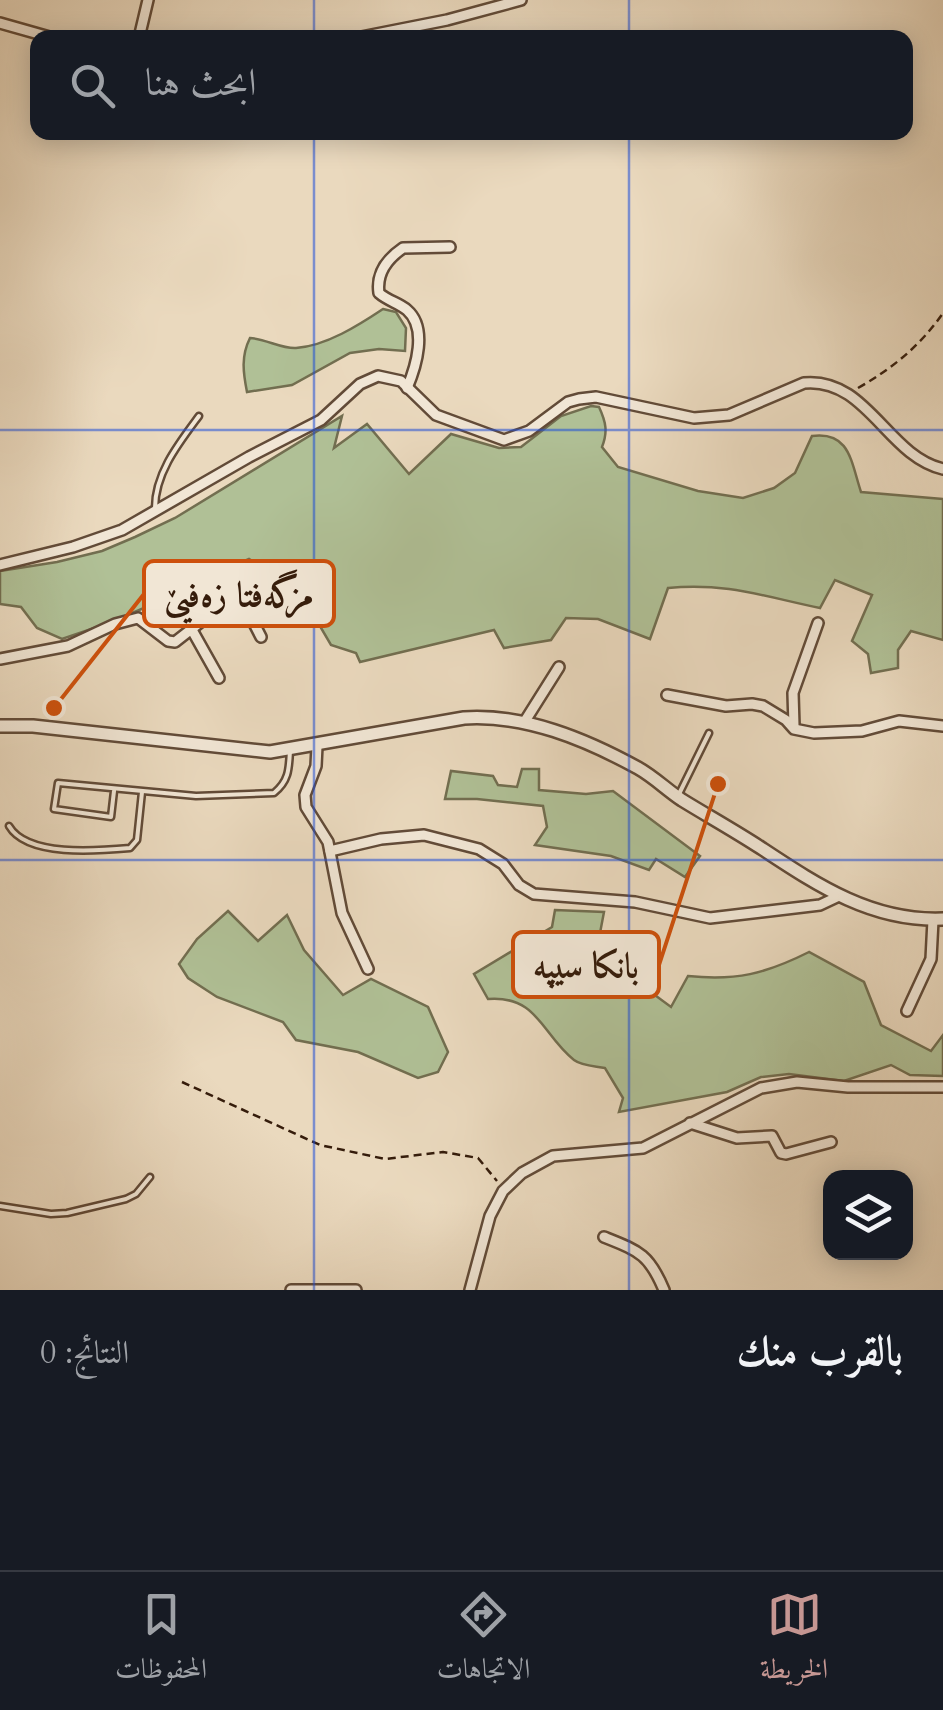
<!DOCTYPE html>
<html lang="ar">
<meta charset="utf-8">
<style>
:root{--surface:#171b24;--page:#242831;--text:#f1f3f6;--muted:#9ea1a6;--line:#363941;--accent:#c59692}
body{margin:0;font-family:Cardo,Amiri,serif;background:var(--page);color:var(--text);direction:rtl}
.controls{position:absolute;right:30px;bottom:30px;display:grid;overflow:hidden;border-radius:20px;box-shadow:0 5px 25px #0003}
.controls button{width:90px;height:90px;display:grid;place-items:center;padding:0;border:0;border-bottom:2px solid var(--line);background:var(--surface);color:var(--text);font:50px sans-serif}
.list{margin:0;padding:0;list-style:none}
h2{display:flex;justify-content:space-between;align-items:center;height:130px;margin:0;padding:0 40px;font-size:42px}
h2 small{font-size:32px;font-weight:400;color:var(--muted)}
.icon{flex:none;width:55px;height:55px;fill:none;stroke:currentColor;stroke-width:2;stroke-linecap:round;stroke-linejoin:round}
.map{position:relative;flex:none;width:943px;height:1290px;overflow:hidden;direction:ltr}
.search{position:absolute;background:var(--surface);box-shadow:0 5px 25px #0003;left:30px;right:30px;top:30px;height:110px;display:flex;align-items:center;gap:25px;box-sizing:border-box;padding:0 35px;border-radius:20px;color:var(--muted);font-size:38px}
.sheet{height:280px;background:var(--surface)}
nav{display:flex;justify-content:space-around;align-items:center;box-sizing:border-box;height:140px;border-top:2px solid var(--line);background:var(--surface);font-size:28px;color:var(--muted)}
nav a{display:grid;justify-items:center;gap:5px}
nav .on{color:var(--accent)}
.map>svg:first-child{display:block}
.green{fill:#b0c096;stroke:#726e50;stroke-width:2.5}
.lines{fill:none;stroke-linecap:round;stroke-linejoin:round}
.service-casing{stroke:#624b38;stroke-width:9}
.minor-casing{stroke:#624b38;stroke-width:14}
.tertiary-casing{stroke:#624b38;stroke-width:16}
.path{stroke:#351c0b;stroke-width:2.5;stroke-dasharray:8 5;stroke-linecap:butt}
.service{stroke:#f1e6d5;stroke-width:4}
.minor{stroke:#f1e6d5;stroke-width:9}
.tertiary{stroke:#f1e6d5;stroke-width:11}
.grid{fill:none;stroke:#1d4ed8;stroke-width:2.5;stroke-opacity:0.55}
.leader{fill:none;stroke:#cd500c;stroke-width:4}
.callout-dot{fill:#cd500c;stroke:#f1e6d5;stroke-width:4}
.callout{fill:#f1e6d5;stroke:#cd500c;stroke-width:4}
.callout-label{font-size:35px;text-anchor:middle;font-weight:bold;fill:#351c0b}
</style>
<div class="map">
<svg width="943" height="1290" viewBox="0 0 943 1290">
<rect width="100%" height="100%" fill="#ead9be"/>
<filter id="stains"><feTurbulence type="fractalNoise" baseFrequency=".002" numOctaves="4"/><feColorMatrix values="0 0 0 0 .2 0 0 0 0 .09 0 0 0 0 .02 0 0 0 .5 -.17"/></filter>
<radialGradient id="worn" r=".72"><stop offset=".6" stop-color="#630" stop-opacity="0"/><stop offset="1" stop-color="#630" stop-opacity=".3"/></radialGradient>
<!-- green -->
<g class="green">
<path d="M383,309L396,312L406,328L405,351L379,349L350,353L292,385L247,392C243,372 241,356 250,338C266,339 282,349 296,348C326,346 359,325 383,309Z"/>
<path d="M591,406L599,407C606,422 608,432 602,447L618,467L698,491L743,498L774,488L795,473L812,436C850,431 851,462 861,492L943,499V640L911,631L898,650V668L871,673L868,654L852,641L872,595L835,580L820,608C766,597 725,582 668,588L650,639L598,619L566,618L551,640L504,648L494,630L360,662L356,653L331,645L300,592L249,559L233,566L218,589L196,608L181,592L109,623L62,639L37,628L21,607L0,604V571L57,562L102,551L135,537L175,518L342,416L334,448L367,424L409,474L451,434L499,448L521,447L561,416Z"/>
<polygon points="522,769 539,769 539,790 586,794 613,791 700,856 685,877 656,859 649,870 611,856 535,845 547,827 543,806 477,799 445,799 451,771 493,776 498,785 517,787"/>
<path d="M555,910L604,912L596,954L651,968L644,987L671,1007L688,976C736,981 765,974 809,952L864,982L881,1025L931,1051L943,1035V1076L910,1075L891,1065L844,1081L789,1074L761,1077L727,1092L619,1112L623,1098L605,1068C595,1066 582,1066 574,1060C542,1035 538,995 488,999L474,974L552,927Z"/>
<polygon points="228,911 258,941 287,915 304,950 343,995 371,979 428,1007 448,1052 438,1072 418,1078 358,1052 296,1040 283,1022 217,997 188,978 179,964 197,939"/>
</g>
<g class="lines">
<defs>
<g id="service">
<path d="M155,508C155,473 179,443 199,416"/>
<path d="M114,791L111,817L54,809L58,783L196,796L274,793C289,781 289,769 290,750"/>
<polyline points="678,796 709,733"/>
<path d="M9,826C27,857 97,851 130,848L137,840L142,792"/>
<polyline points="0,1206 51,1214 67,1213 126,1199 136,1194 150,1177"/>
</g>
<g id="minor">
<polyline points="0,23 53,38"/>
<polyline points="139,38 148,0"/>
<polyline points="356,38 447,20 521,0"/>
<path d="M407,388C416,367 428,328 407,310C399,303 388,301 379,293C376,273 387,259 403,248L450,247"/>
<path d="M0,565L73,547L122,530L249,457L321,420L360,384L378,376L401,381L436,415L504,440L529,431L568,402L579,399L596,397L694,418L729,415L804,383C867,377 887,456 943,469"/>
<polyline points="192,630 219,678"/>
<polyline points="0,659 68,646 115,624 138,618 168,641 175,642 230,599 242,600 261,637"/>
<polyline points="667,695 726,706 752,704 763,706 786,720 794,729 814,733 862,731 899,721 943,726"/>
<polyline points="525,721 559,667"/>
<polyline points="794,726 793,693 818,623"/>
<polyline points="317,746 316,766 305,795 306,807 328,842 342,913 368,969"/>
<polyline points="330,851 381,839 424,835 479,849 503,864 519,885 534,894 635,902 710,918 820,905 837,897"/>
<polyline points="907,1011 931,959 933,920"/>
<polyline points="690,1123 737,1138 772,1136 781,1153 786,1154 831,1142"/>
<path d="M604,1237C639,1251 649,1254 664,1290"/>
<polyline points="291,1290 356,1290"/>
<polyline points="470,1290 490,1216 503,1191 522,1173 553,1156 643,1148 761,1088 797,1082 848,1087 943,1087"/>
</g>
<path id="tertiary" d="M0,726H33L270,752L464,718C525,714 585,739 638,768C654,777 667,790 682,800C708,816 735,831 761,848C817,885 872,922 943,919"/>
</defs>
<!-- service casing -->
<use href="#service" class="service-casing"/>
<!-- minor casing -->
<use href="#minor" class="minor-casing"/>
<!-- tertiary casing -->
<use href="#tertiary" class="tertiary-casing"/>
<!-- path -->
<g class="path">
<path d="M858,388C893,368 920,346 943,313"/>
<polyline points="182,1082 320,1145 385,1159 443,1152 478,1158 497,1181"/>
</g>
<!-- service -->
<use href="#service" class="service"/>
<!-- minor -->
<use href="#minor" class="minor"/>
<!-- tertiary -->
<use href="#tertiary" class="tertiary"/>
</g>
<!-- grid -->
<path class="grid" d="M314,0V38M629,0V38M314,132V1290M629,132V1290M0,430H943M0,860H943"/>
<!-- callouts -->
<path class="leader" d="M54 708L144 594M718 784L659 965"/>
<g class="callout-dot">
<circle cx="54" cy="708" r="10"/>
<circle cx="718" cy="784" r="10"/>
</g>
<g class="callout">
<rect x="144" y="561" width="190" height="65" rx="10"/>
<rect x="513" y="932" width="146" height="65" rx="10"/>
</g>
<g class="callout-label">
<text x="239" y="606">مزگەفتا زەفیێ</text>
<text x="586" y="977">بانکا سیپە</text>
</g>
<rect width="100%" height="100%" filter="url(#stains)"/>
<rect width="100%" height="100%" fill="url(#worn)"/>
</svg>
<div class="controls">
<button><svg class="icon" aria-label="layers" viewBox="0 0 24 24"><path d="M12 4l9 5-9 5-9-5zM3 14l9 5 9-5"/></svg></button>
</div>
<div class="search"><svg class="icon" aria-label="search" viewBox="0 0 24 24"><circle cx="10" cy="10" r="6"/><path d="M15 15l6 6"/></svg>ابحث هنا</div>
</div>
<section class="sheet">
<h2>بالقرب منك<small>النتائج: 0</small></h2>
<ul class="list">
</ul>
</section>
<nav>
<a class="on"><svg class="icon" aria-label="map" viewBox="0 0 24 24"><path d="M3 6l6-2 6 2 6-2v14l-6 2-6-2-6 2zM9 4v14M15 6v14"/></svg>الخريطة</a>
<a><svg class="icon" aria-label="directions" viewBox="0 0 24 24"><path d="M12 3l9 9-9 9-9-9zM9 14v-3h6M13 9l2 2-2 2"/></svg>الاتجاهات</a>
<a><svg class="icon" aria-label="saved" viewBox="0 0 24 24"><path d="M7 4h10v16l-5-4-5 4z"/></svg>المحفوظات</a>
</nav>
